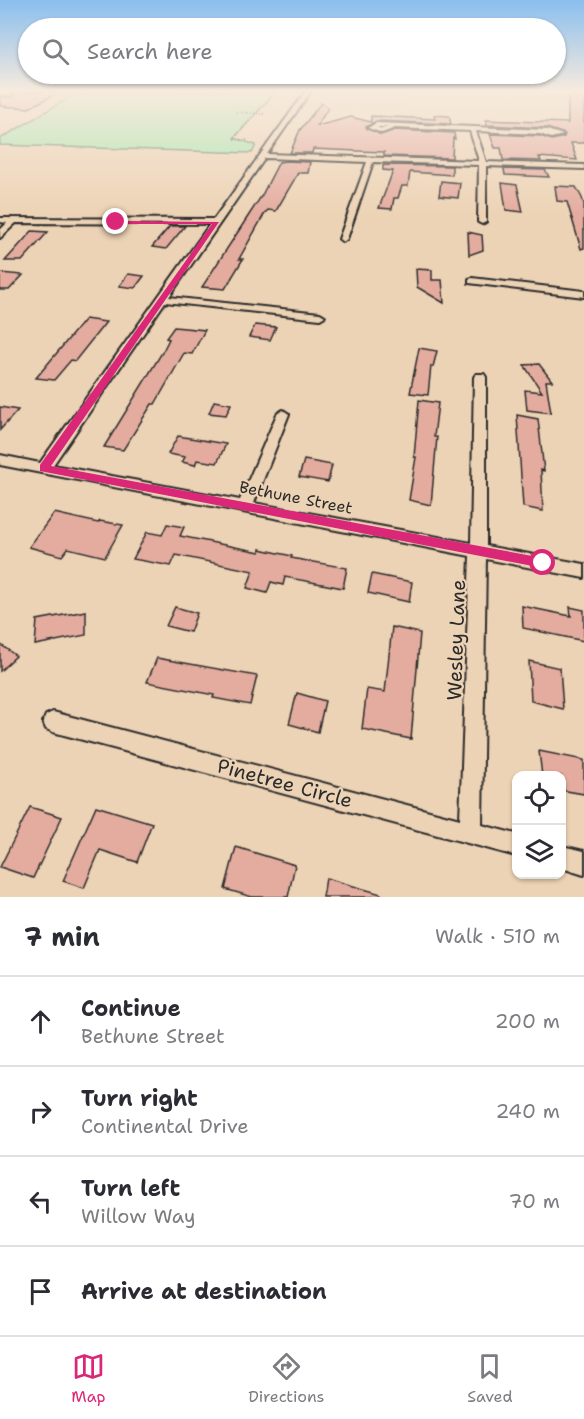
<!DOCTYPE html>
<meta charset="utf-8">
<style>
:root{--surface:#fff;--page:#f7f7f7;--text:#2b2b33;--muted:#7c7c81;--line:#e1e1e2;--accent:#db2777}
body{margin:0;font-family:"Shantell Sans",sans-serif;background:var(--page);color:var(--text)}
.controls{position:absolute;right:18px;bottom:18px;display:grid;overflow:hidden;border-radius:12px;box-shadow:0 2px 4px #0004}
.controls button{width:54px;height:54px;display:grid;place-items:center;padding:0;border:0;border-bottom:2px solid var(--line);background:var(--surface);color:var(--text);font:30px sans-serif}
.stop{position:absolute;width:18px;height:18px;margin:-14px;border:4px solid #db2777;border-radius:50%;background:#fff}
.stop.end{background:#db2777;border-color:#fff;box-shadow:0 2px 6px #0008}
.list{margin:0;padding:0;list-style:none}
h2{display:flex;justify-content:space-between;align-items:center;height:78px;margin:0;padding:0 24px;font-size:26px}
h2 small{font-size:20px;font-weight:400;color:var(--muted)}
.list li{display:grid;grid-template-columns:39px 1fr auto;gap:18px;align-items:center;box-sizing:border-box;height:90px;padding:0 24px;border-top:2px solid var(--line)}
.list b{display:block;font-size:22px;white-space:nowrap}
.list p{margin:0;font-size:20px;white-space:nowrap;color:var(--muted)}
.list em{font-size:20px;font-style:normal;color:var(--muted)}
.icon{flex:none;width:33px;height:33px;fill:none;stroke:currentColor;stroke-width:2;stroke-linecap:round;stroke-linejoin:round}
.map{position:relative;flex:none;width:584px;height:897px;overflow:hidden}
.search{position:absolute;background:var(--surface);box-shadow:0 2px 4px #0004;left:18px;right:18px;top:18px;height:66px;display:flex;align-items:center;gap:15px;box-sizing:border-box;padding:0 21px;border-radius:33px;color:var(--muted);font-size:22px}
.sheet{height:438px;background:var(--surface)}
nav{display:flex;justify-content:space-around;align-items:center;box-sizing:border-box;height:84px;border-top:2px solid var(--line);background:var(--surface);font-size:16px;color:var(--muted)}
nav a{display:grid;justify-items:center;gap:3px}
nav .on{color:var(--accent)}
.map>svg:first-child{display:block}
.built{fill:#eac7ae}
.green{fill:#a7e6ad;stroke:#69886c;stroke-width:1.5}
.building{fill:#e4ab9f;stroke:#2b2b2b;stroke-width:1.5}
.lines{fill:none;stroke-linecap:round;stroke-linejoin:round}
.service-casing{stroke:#2b2b2b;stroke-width:5}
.minor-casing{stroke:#2b2b2b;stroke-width:4}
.path{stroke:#2b2b2b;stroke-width:1.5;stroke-dasharray:1 2;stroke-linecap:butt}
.service{stroke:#edd3b5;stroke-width:3}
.minor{fill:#edd3b5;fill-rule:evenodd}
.route{fill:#db2777}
.labels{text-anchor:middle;stroke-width:4.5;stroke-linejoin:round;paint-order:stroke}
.street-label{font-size:16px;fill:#2b2b2b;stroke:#edd3b5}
.near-street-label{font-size:20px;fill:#2b2b2b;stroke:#edd3b5}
</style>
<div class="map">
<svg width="584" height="897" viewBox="0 0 584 897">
<rect width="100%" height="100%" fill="#edd3b5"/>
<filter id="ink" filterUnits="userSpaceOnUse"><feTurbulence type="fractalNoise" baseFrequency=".0167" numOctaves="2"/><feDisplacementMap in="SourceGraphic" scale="12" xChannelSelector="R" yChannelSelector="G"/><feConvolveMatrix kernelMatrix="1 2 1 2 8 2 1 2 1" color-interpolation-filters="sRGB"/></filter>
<g filter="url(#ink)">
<!-- built -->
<polygon class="built" points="313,91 425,91 406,95 405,111 300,109"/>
<!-- green -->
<polygon class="green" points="80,91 280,91 275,92 234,138 256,145 252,153 0,145 0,139"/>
<!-- building -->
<g class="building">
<polygon points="12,91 61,91 29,108 0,106 0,97 13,97 15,94"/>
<polygon points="584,94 584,143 571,143 577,160 539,157 541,161 503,160 501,148 495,148 490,134 540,136 552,140 564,137 565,134 547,128 487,125 485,120 568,123 568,97"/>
<polygon points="321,103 328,108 317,126 351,117 371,122 371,116 435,119 434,115 449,116 451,124 376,121 366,127 381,135 395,130 454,133 455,139 453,138 452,158 384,156 384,152 358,151 313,149 312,153 290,153 300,130"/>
<polygon points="286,161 310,162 308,173 298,173 276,211 268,210 265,213 239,259 243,259 225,289 202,287 262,195 279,162"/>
<polygon points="383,165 452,166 452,175 410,172 408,186 402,186 398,198 394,198 392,209 379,208 393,171 383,170"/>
<polygon points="504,169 545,170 549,177 505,175"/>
<polygon points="441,181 460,183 458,198 439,196"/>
<polygon points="502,183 517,185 523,212 506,210"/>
<polygon points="555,186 576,187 582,198 584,204 584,248 581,249 567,202 557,201"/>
<polygon points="170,226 185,226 166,249 152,247"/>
<polygon points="32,231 48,232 22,261 5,261"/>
<polygon points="468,232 482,235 483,250 469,255"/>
<polygon points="416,269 432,270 432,280 442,280 444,303 417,287"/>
<polygon points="0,273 23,275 9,290 0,290"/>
<polygon points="128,274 144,276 135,288 119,286"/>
<polygon points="85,319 106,322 75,361 71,360 54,380 36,378"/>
<polygon points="255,325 276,327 270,340 249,337"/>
<polygon points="174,327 205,330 192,354 184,353 155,404 152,404 123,450 104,447 163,351 169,339 166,338"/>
<polygon points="419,348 437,351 433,367 431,366 428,395 410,393"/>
<polygon points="539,364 552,381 546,381 551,413 527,410 525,390 542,392 524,365"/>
<polygon points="419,400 438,403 434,437 437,437 431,505 409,500 416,457 414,457"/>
<polygon points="214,401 231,404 226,415 209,413"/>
<polygon points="0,407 18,410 0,430"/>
<polygon points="517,415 538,419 544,471 541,470 543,511 523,507"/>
<polygon points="178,436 226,444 217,463 197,460 195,465 182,462 185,457 168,454"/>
<polygon points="304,460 332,465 328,482 299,477"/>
<polygon points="54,513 98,523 100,521 123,525 105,557 68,548 62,556 29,547"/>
<polygon points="167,524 184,527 180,536 260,552 260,549 292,556 291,558 347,568 343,588 285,577 283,585 271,582 267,593 247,588 253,571 176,555 171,566 133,559 147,532 162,535"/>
<polygon points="372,574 412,582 409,602 368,593"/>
<polygon points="522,606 571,616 570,607 584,610 584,641 523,628"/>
<polygon points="175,607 197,613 190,632 166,626"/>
<polygon points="86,611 86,635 35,645 37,620"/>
<polygon points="392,627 420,633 411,739 362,729 367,689 385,692"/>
<polygon points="0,644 16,656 0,671"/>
<polygon points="157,658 257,676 250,705 213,698 214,695 147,682"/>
<polygon points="529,661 560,668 563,709 531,701"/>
<polygon points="297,693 325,701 318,732 289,724"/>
<polygon points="539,751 584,760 584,794 561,790 561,776 542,776"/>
<polygon points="96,806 152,823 137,862 100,850 84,888 63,881"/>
<polygon points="30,807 62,817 33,878 0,867"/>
<polygon points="236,847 295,865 288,897 252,897 225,889"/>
<polygon points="326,878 381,894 381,897 323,897"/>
</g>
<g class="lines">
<defs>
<polyline id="service" points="0,93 11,94"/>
<g id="minor">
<path d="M306,91H311L267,154L479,161L470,131L395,128L382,133L368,128L376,123L547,130L563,135L551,138L540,134L476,131L486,162L584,165V169L486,166V222L482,224L478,222L479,165L373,162L347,239L343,242L339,239L367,162L265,158L169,297L320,313L325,316L320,319L165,302L53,465L240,500L277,414L283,410L289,414L254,503L471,543L474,377L476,374H484L486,377V546L584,564V578L486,559L482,825L516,834V856L53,732L46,729L43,722L46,715L53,712L460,819L470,556L0,465V455L40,463L210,224L16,223L0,238V230L7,223L0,222V218L214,219ZM377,127H387L382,129Z"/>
<polygon points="472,278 584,291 584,297 469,283 469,279"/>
<polygon points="562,846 584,851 584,875 562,868"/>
</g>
</defs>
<!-- service casing -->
<use href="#service" class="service-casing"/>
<!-- minor casing -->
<use href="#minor" class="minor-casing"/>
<!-- path -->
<g class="path">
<polyline points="257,91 283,91"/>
<polyline points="236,112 266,114"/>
<polyline points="247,140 234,139 276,91"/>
</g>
<!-- service -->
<use href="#service" class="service"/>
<!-- minor -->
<use href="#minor" class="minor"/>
</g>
</g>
<!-- sky -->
<linearGradient id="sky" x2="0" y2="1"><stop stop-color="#8abeee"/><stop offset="0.42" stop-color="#f7ebde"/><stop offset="1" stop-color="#f7ebde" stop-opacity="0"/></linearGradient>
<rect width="584" height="216" fill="url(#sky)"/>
<!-- route -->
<polygon class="route" points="113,221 219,222 51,466 543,558 549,563 547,567 543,568 40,471 40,465 212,224 116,224"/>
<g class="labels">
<!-- street labels -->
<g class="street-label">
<text transform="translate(296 497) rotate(11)" y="6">Bethune Street</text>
</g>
<!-- near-street labels -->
<g class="near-street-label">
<text transform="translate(456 640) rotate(-88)" y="7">Wesley Lane</text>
<text transform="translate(285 783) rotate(15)" y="7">Pinetree Circle</text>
</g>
</g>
</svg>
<div class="controls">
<button><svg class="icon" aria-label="locate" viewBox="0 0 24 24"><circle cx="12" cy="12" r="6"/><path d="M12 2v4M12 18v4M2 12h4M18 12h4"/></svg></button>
<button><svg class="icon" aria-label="layers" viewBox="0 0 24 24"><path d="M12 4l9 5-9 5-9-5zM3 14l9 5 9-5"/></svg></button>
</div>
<div class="stop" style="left:543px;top:563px"></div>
<div class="stop end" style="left:116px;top:222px"></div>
<div class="search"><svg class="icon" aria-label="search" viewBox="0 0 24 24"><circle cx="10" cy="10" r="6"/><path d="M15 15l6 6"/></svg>Search here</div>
</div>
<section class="sheet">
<h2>7 min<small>Walk · 510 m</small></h2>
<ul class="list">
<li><svg class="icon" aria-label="ahead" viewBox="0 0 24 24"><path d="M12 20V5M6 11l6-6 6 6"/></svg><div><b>Continue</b><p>Bethune Street</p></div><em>200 m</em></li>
<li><svg class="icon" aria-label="right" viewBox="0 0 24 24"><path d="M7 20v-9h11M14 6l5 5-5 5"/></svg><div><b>Turn right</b><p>Continental Drive</p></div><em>240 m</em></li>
<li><svg class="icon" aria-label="left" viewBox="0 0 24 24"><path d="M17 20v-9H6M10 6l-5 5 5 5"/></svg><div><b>Turn left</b><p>Willow Way</p></div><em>70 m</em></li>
<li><svg class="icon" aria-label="arrive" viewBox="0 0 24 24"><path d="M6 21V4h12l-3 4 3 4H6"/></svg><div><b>Arrive at destination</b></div></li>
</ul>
</section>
<nav>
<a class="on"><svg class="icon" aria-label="map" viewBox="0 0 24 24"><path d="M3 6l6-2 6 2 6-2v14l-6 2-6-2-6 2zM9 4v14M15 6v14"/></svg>Map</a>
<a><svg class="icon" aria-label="directions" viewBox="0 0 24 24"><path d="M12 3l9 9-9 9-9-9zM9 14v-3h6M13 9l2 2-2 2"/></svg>Directions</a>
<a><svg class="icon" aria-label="saved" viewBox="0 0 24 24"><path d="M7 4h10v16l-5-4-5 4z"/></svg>Saved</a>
</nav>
